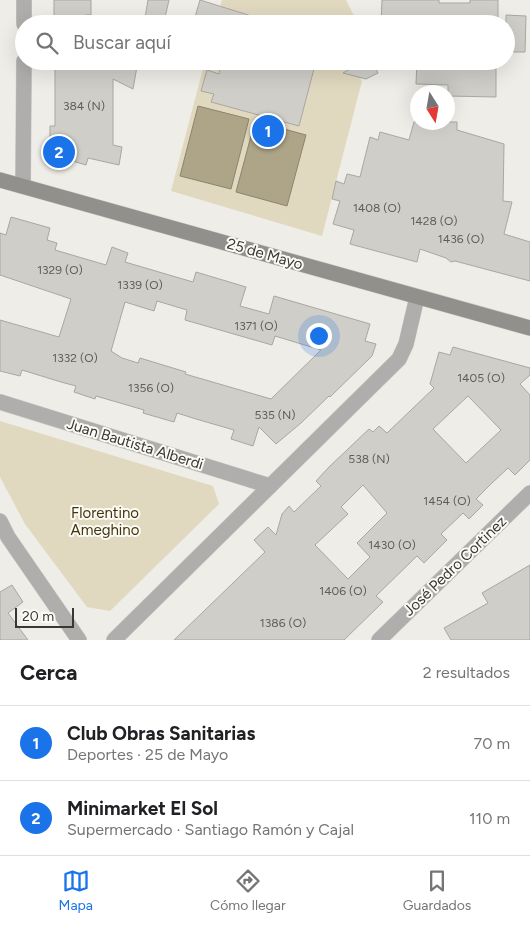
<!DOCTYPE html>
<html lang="es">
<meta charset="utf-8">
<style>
:root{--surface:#fff;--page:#f6f6f6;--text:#202124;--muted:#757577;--line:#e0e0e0;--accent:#1a73e8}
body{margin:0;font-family:Figtree,sans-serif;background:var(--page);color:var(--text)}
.compass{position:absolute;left:410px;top:85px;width:45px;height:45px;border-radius:50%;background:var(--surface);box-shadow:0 5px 20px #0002;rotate:169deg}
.scale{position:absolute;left:15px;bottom:12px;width:59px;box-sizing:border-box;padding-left:5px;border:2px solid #383835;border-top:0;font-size:14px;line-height:18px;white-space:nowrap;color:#383835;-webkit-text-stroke:4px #fcfaf4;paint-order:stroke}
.you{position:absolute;left:318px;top:335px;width:18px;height:18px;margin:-12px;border:4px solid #fff;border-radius:50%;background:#1a73e8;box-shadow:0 0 0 8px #1a73e833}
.badge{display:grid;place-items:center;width:32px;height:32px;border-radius:50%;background:var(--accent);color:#fff;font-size:16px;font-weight:700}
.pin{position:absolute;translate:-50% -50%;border:2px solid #fff;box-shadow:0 1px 5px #0006}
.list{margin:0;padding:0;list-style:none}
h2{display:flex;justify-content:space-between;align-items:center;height:65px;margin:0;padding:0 20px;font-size:21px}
h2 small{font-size:16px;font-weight:400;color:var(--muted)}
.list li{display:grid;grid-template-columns:32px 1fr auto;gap:15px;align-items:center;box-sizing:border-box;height:75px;padding:0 20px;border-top:1px solid var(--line)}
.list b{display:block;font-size:19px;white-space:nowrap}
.list p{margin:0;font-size:16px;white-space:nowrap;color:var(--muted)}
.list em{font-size:16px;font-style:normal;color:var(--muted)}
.icon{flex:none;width:28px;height:28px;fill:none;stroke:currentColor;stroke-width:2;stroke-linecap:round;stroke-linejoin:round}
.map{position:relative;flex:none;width:530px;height:640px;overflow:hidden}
.search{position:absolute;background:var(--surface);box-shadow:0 5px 20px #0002;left:15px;right:15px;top:15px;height:55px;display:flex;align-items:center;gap:12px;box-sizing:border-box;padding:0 18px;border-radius:28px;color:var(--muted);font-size:19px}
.sheet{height:215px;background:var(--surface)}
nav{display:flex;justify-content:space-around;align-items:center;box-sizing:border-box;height:70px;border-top:1px solid var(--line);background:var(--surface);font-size:14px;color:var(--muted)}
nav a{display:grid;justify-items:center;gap:2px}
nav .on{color:var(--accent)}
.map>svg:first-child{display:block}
.green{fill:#e0d8bf}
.water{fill:#aea588;stroke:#8b846f}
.building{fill:#d0cec8;stroke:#a9a7a1;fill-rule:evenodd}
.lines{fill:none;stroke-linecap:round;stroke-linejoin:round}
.street-casing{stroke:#cac9c3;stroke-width:16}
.secondary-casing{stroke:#cac9c3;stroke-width:16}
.street{stroke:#afaeac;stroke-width:15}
.secondary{stroke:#91908c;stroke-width:15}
.labels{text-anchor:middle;stroke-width:4;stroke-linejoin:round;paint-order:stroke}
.number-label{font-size:12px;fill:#5e5e5a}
.street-label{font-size:15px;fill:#383835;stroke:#fcfaf4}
.park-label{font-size:15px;fill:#41350d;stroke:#fcfaf4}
</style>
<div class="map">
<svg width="530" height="640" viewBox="0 0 530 640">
<rect width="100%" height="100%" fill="#efede7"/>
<!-- green -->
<g class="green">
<polygon points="222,0 346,0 358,24 215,24"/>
<polygon points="205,61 364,61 359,75 362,81 322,236 171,191"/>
<polygon points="0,421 213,486 219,504 110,611 87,607 25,524 0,477"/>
</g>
<!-- water -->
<g class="water">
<polygon points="198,106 249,119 231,189 180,176"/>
<polygon points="255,121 306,135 287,206 236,192"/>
</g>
<!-- building -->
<g class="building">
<polygon points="54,0 91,0 91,15 85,15 85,24 54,24"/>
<polygon points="148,0 169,0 164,22 145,18"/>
<polygon points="200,0 261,19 261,24 193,24"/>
<polygon points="382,0 439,0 439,3 470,3 470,0 498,0 498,24 381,24"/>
<polygon points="506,15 526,16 525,52 506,52"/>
<polygon points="63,61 138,61 133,89 113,79 113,145 122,147 119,165 88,158 86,165 69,160 68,164 56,160 50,151 50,126 55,126 55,63 63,63"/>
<polygon points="222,61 316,61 299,126 211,102 214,94 201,91 207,70 219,74"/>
<polygon points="364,61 372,61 378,73 366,79 343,73"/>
<polygon points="417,61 496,61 496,97 448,96 448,85 416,84"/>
<polygon points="414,122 457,122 457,130 504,144 503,201 512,202 504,234 530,242 530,281 455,261 451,262 446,258 420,249 417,262 350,244 354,230 333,224 340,201 332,199 336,181 344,184 347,174 360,177 370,137 378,140 380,132 409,140"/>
<path d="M11,217L50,228L47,240L57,243L55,250L106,265L112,247L128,253L125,262L193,282L196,272L246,287L240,306L269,314L274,296L370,324L365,341L376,344L372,356L330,397L329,396L301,423L276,444L259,427L253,446L231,439L234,430L196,419L177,413L174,422L143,413L144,410L96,396L95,399L74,392L76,386L61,382L22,370L20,376L0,371V320L59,337L71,299L0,275V233L6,235ZM157,301L187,310L185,320L272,345L275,336L321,350L271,399L185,374L186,372L140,358L138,363L122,358L111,351L125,302L154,311Z"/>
<path d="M453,347L530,368V375L520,384L530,395V460L515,475L508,468L492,483L476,499L483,505L469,519L463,513L441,534L447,540L424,563L417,556L376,596L383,602L344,640H174L265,552L254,540L268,527L276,535L282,514L289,506L294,512L321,486L316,481L329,467L369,429L373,432L379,426L387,433L434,388L430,384L439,352L450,355ZM468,396L501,430L466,463L433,429ZM363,485L387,513L357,543L370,557L348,579L315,545L348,514L341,507Z"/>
<polygon points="530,565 530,640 451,640 444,628 488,603 482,593"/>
<polygon points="12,585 23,602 8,613 28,640 0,640 0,592"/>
</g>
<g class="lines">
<defs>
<g id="street">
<polyline points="24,24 24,0"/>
<polyline points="23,186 24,61"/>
<polyline points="0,402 270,486"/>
<polyline points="0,521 8,537 79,640"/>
<polyline points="114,640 399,359 406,344 417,297"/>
<polyline points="379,640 530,493"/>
</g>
<polyline id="secondary" points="0,180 530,328"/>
</defs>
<!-- street casing -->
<use href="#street" class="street-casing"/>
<!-- secondary casing -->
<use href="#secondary" class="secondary-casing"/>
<!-- street -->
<use href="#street" class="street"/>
<!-- secondary -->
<use href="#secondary" class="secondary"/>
</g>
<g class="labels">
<!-- number labels -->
<g class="number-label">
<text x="84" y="110">384 (N)</text>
<text x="377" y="212">1408 (O)</text>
<text x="434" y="225">1428 (O)</text>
<text x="461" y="243">1436 (O)</text>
<text x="60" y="274">1329 (O)</text>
<text x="140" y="289">1339 (O)</text>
<text x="256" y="330">1371 (O)</text>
<text x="75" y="362">1332 (O)</text>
<text x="481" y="382">1405 (O)</text>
<text x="151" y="392">1356 (O)</text>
<text x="275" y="419">535 (N)</text>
<text x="369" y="463">538 (N)</text>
<text x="447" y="505">1454 (O)</text>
<text x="392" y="549">1430 (O)</text>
<text x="343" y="595">1406 (O)</text>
<text x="283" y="627">1386 (O)</text>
</g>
<!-- street labels -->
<g class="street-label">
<text transform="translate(265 254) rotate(16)" y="5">25 de Mayo</text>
<text transform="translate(135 444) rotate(17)" y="5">Juan Bautista Alberdi</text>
<text transform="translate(455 566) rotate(-44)" y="5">José Pedro Cortinez</text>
</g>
<!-- park labels -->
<g class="park-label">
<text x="105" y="518">Florentino<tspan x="105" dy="17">Ameghino</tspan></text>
</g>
</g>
</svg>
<svg class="compass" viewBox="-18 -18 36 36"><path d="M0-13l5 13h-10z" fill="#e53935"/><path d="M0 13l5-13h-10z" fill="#757577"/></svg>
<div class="scale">20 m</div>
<div class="you"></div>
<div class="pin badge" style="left:268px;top:131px">1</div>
<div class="pin badge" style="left:59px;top:152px">2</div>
<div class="search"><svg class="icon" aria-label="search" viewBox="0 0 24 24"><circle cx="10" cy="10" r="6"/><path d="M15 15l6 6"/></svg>Buscar aquí</div>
</div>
<section class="sheet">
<h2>Cerca<small>2 resultados</small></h2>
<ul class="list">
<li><span class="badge">1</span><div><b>Club Obras Sanitarias</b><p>Deportes · 25 de Mayo</p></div><em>70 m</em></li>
<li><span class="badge">2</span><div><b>Minimarket El Sol</b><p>Supermercado · Santiago Ramón y Cajal</p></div><em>110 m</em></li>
</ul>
</section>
<nav>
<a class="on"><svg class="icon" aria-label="map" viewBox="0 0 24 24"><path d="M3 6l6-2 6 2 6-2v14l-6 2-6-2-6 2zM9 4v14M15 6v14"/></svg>Mapa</a>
<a><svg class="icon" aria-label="directions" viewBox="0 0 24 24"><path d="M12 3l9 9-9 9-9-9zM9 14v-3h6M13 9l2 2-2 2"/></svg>Cómo llegar</a>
<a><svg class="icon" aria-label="saved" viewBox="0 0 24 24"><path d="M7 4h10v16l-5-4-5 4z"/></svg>Guardados</a>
</nav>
